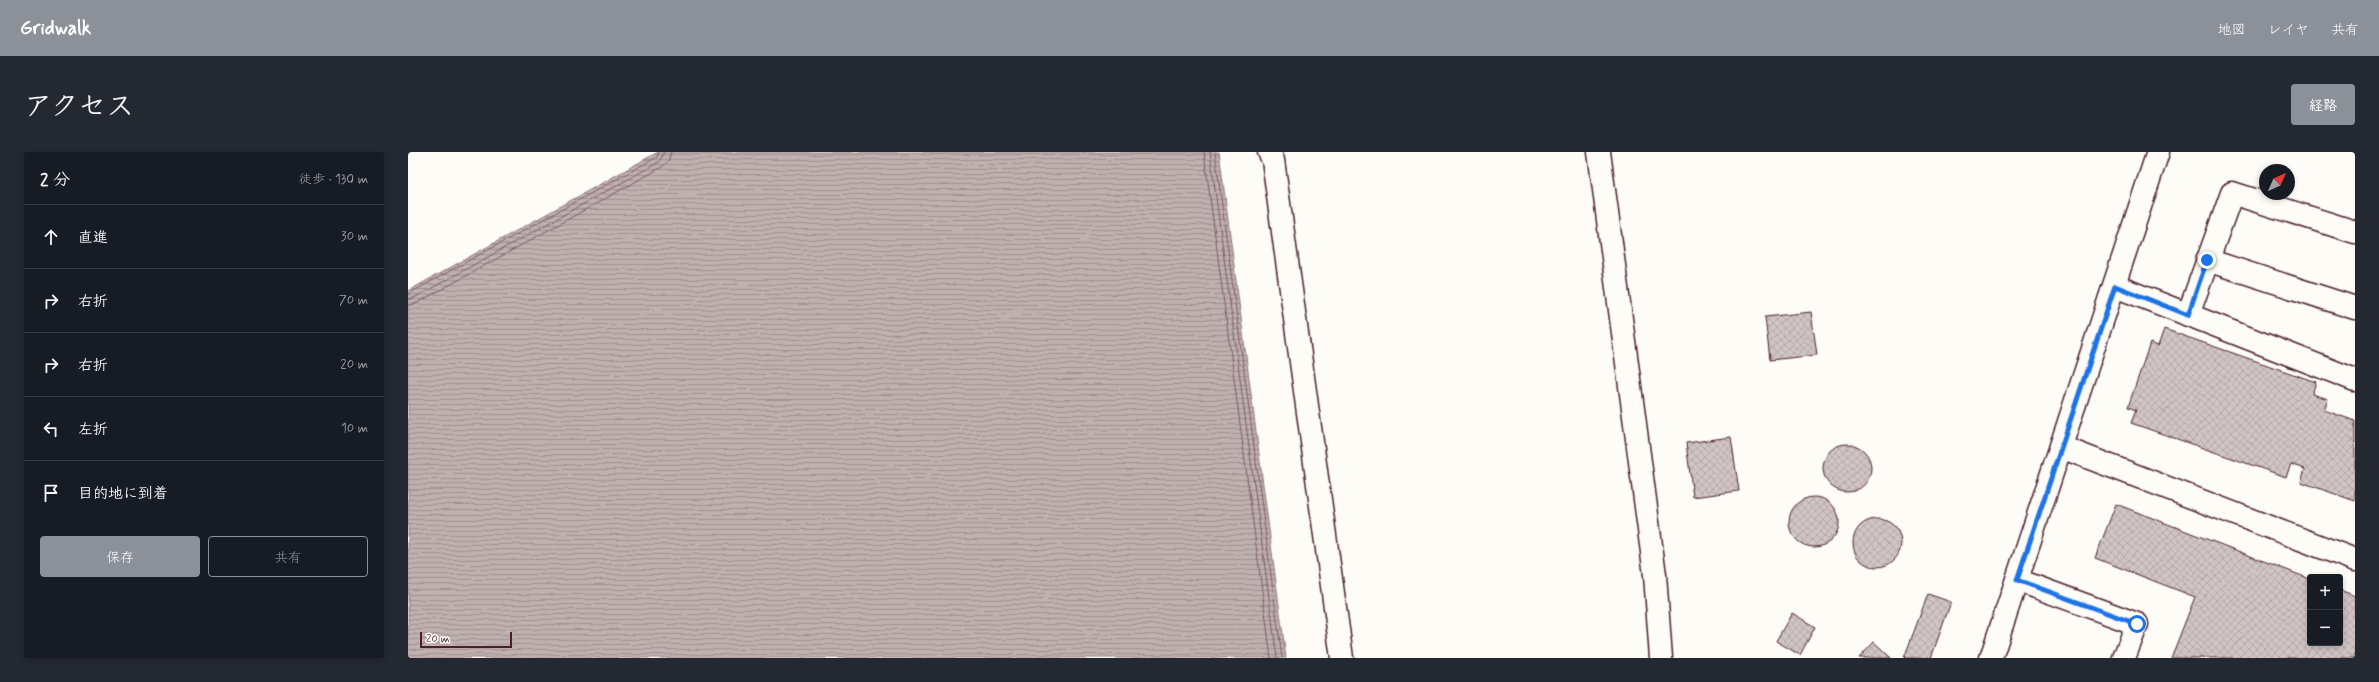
<!DOCTYPE html>
<html lang="ja">
<meta charset="utf-8">
<style>
:root{--surface:#171b24;--page:#242831;--text:#f1f3f6;--muted:#9ea1a6;--line:#363941;--accent:#8c9099}
body{margin:0;font-family:Mynerve,"Klee One",sans-serif;background:var(--page);color:var(--text)}
.controls{position:absolute;right:12px;bottom:12px;display:grid;overflow:hidden;border-radius:4px;box-shadow:0 2px 6px #0003}
.controls button{width:36px;height:36px;display:grid;place-items:center;padding:0;border:0;border-bottom:1px solid var(--line);background:var(--surface);color:var(--text);font:20px sans-serif}
.compass{position:absolute;left:1851px;top:12px;width:36px;height:36px;border-radius:50%;background:var(--surface);box-shadow:0 2px 6px #0003;rotate:45deg}
.scale{position:absolute;left:12px;bottom:10px;width:92px;box-sizing:border-box;padding-left:4px;border:2px solid #4a1f2b;border-top:0;font-size:11px;line-height:14px;white-space:nowrap;color:#4a1f2b;-webkit-text-stroke:3px #fdfcf7;paint-order:stroke}
.stop{position:absolute;width:12px;height:12px;margin:-9px;border:3px solid #1a73e8;border-radius:50%;background:#fff}
.stop.end{background:#1a73e8;border-color:#fff;box-shadow:0 1px 4px #0008}
.list{margin:0;padding:0;list-style:none}
h2{display:flex;justify-content:space-between;align-items:center;height:52px;margin:0;padding:0 16px;font-size:17px}
h2 small{font-size:13px;font-weight:400;color:var(--muted)}
.list li{display:grid;grid-template-columns:26px 1fr auto;gap:12px;align-items:center;box-sizing:border-box;height:64px;padding:0 16px;border-top:1px solid var(--line)}
.list b{display:block;font-size:15px;white-space:nowrap}
.list em{font-size:13px;font-style:normal;color:var(--muted)}
.actions{display:flex;gap:8px;padding:12px 16px}
.actions a{flex:1;padding:9px 0;border:1px solid var(--accent);border-radius:4px;text-align:center;font-size:14px;color:var(--accent)}
.actions .main{background:var(--accent);color:#fff}
.icon{flex:none;width:22px;height:22px;fill:none;stroke:currentColor;stroke-width:2;stroke-linecap:round;stroke-linejoin:round}
.map{position:relative;flex:none;width:1947px;height:506px;overflow:hidden;border-radius:4px}
header{display:flex;align-items:center;gap:24px;box-sizing:border-box;height:56px;padding:0 20px;background:var(--accent);color:#fff}
header strong{font-size:19px}
nav{display:flex;gap:22px;margin-inline-start:auto;font-size:14px}
.intro{display:flex;align-items:center;justify-content:space-between;box-sizing:border-box;height:96px;padding:0 24px}
h1{margin:0;font-size:28px}
.button{padding:10px 18px;border-radius:4px;background:var(--accent);color:#fff;font-size:14px;font-weight:700}
main{display:flex;gap:24px;padding:0 24px}
aside{flex:1;background:var(--surface);border-radius:4px;box-shadow:0 2px 6px #0003}
.map>svg:first-child{display:block}
.water{fill:url(#water-rules);stroke:#91777b}
.lines{fill:none;stroke-linecap:round;stroke-linejoin:round}
.shore{stroke:#795961;stroke-width:1}
.building{fill:url(#building-cross-hatch);stroke:#4a1f2b}
.minor-casing{stroke:#4a1f2b;stroke-width:25}
.minor{stroke:#fdfcf7;stroke-width:22}
.route{stroke:#1a73e8;stroke-width:5}
</style>
<header>
<strong>Gridwalk</strong>
<nav><a>地図</a><a>レイヤ</a><a>共有</a></nav>
</header>
<div class="intro"><h1>アクセス</h1><a class="button">経路</a></div>
<main>
<aside>
<h2>2 分<small>徒歩 · 130 m</small></h2>
<ul class="list">
<li><svg class="icon" aria-label="ahead" viewBox="0 0 24 24"><path d="M12 20V5M6 11l6-6 6 6"/></svg><div><b>直進</b></div><em>30 m</em></li>
<li><svg class="icon" aria-label="right" viewBox="0 0 24 24"><path d="M7 20v-9h11M14 6l5 5-5 5"/></svg><div><b>右折</b></div><em>70 m</em></li>
<li><svg class="icon" aria-label="right" viewBox="0 0 24 24"><path d="M7 20v-9h11M14 6l5 5-5 5"/></svg><div><b>右折</b></div><em>20 m</em></li>
<li><svg class="icon" aria-label="left" viewBox="0 0 24 24"><path d="M17 20v-9H6M10 6l-5 5 5 5"/></svg><div><b>左折</b></div><em>10 m</em></li>
<li><svg class="icon" aria-label="arrive" viewBox="0 0 24 24"><path d="M6 21V4h12l-3 4 3 4H6"/></svg><div><b>目的地に到着</b></div></li>
</ul>
<div class="actions"><a class="main">保存</a><a>共有</a></div>
</aside>
<div class="map">
<svg width="1947" height="506" viewBox="0 0 1947 506">
<defs>
<pattern id="water-rules" width="6" height="5" patternUnits="userSpaceOnUse"><rect width="6" height="5" fill="#c0b1b1"/><path d="M0 2.5h6" fill="none" stroke="#9e8f90"/></pattern>
<pattern id="building-cross-hatch" width="8" height="8" patternUnits="userSpaceOnUse"><rect width="8" height="8" fill="#d0c5c4"/><path d="M0 0l8 8M0 8l8-8" fill="none" stroke="#b4a9a9"/></pattern>
</defs>
<rect width="100%" height="100%" fill="#fdfcf7"/>
<filter id="ink" filterUnits="userSpaceOnUse"><feTurbulence type="fractalNoise" baseFrequency=".025" numOctaves="2"/><feDisplacementMap in="SourceGraphic" scale="8" xChannelSelector="R" yChannelSelector="G"/><feConvolveMatrix kernelMatrix="1 2 1 2 8 2 1 2 1" color-interpolation-filters="sRGB"/></filter>
<g filter="url(#ink)">
<!-- water -->
<polygon class="water" points="250,0 811,0 878,506 0,506 0,139"/>
<g class="lines">
<!-- shore -->
<g class="shore">
<polyline points="796,0 863,506"/>
<polyline points="802,0 869,506"/>
<polyline points="807,0 874,506"/>
<polyline points="0,142 249,5 251,0"/>
<polyline points="0,147 6,146 251,10 256,0"/>
<polyline points="0,153 9,151 254,15 260,9 263,0"/>
</g>
</g>
<!-- building -->
<g class="building">
<polygon points="1403,160 1409,203 1362,208 1357,165"/>
<polygon points="1756,177 1908,230 1904,242 1920,247 1916,258 1947,269 1947,349 1893,330 1897,317 1883,312 1878,325 1723,271 1728,258 1720,255 1742,191 1750,194"/>
<polygon points="1323,285 1331,339 1285,345 1278,291"/>
<circle cx="1439" cy="316" r="24"/>
<circle cx="1406" cy="370" r="25"/>
<polygon points="1708,352 1902,427 1902,491 1932,491 1932,438 1947,444 1947,506 1763,506 1787,445 1687,406"/>
<circle cx="1469" cy="391" r="24"/>
<polygon points="1520,442 1543,450 1523,506 1496,506"/>
<polygon points="1384,461 1407,475 1392,503 1368,489"/>
<polygon points="1466,490 1483,506 1451,506"/>
</g>
<g class="lines">
<defs>
<g id="minor">
<polyline points="861,0 865,8 934,506"/>
<polyline points="1191,0 1247,423 1253,506"/>
<polyline points="1799,108 1947,156"/>
<polyline points="1707,134 1947,228"/>
<polyline points="1780,163 1824,41 1947,80"/>
<polyline points="1653,295 1947,408"/>
<polyline points="1609,428 1729,472 1716,506"/>
<polyline points="1583,506 1750,0"/>
</g>
</defs>
<!-- minor casing -->
<use href="#minor" class="minor-casing"/>
<!-- minor -->
<use href="#minor" class="minor"/>
</g>
</g>
<g class="lines" filter="url(#ink)">
<!-- route -->
<polyline class="route" points="1729,472 1609,428 1707,134 1780,163 1799,108"/>
</g>
</svg>
<div class="controls">
<button>+</button>
<button>−</button>
</div>
<svg class="compass" viewBox="-18 -18 36 36"><path d="M0-13l5 13h-10z" fill="#e53935"/><path d="M0 13l5-13h-10z" fill="#9ea1a6"/></svg>
<div class="scale">20 m</div>
<div class="stop" style="left:1729px;top:472px"></div>
<div class="stop end" style="left:1799px;top:108px"></div>
</div>
</main>
